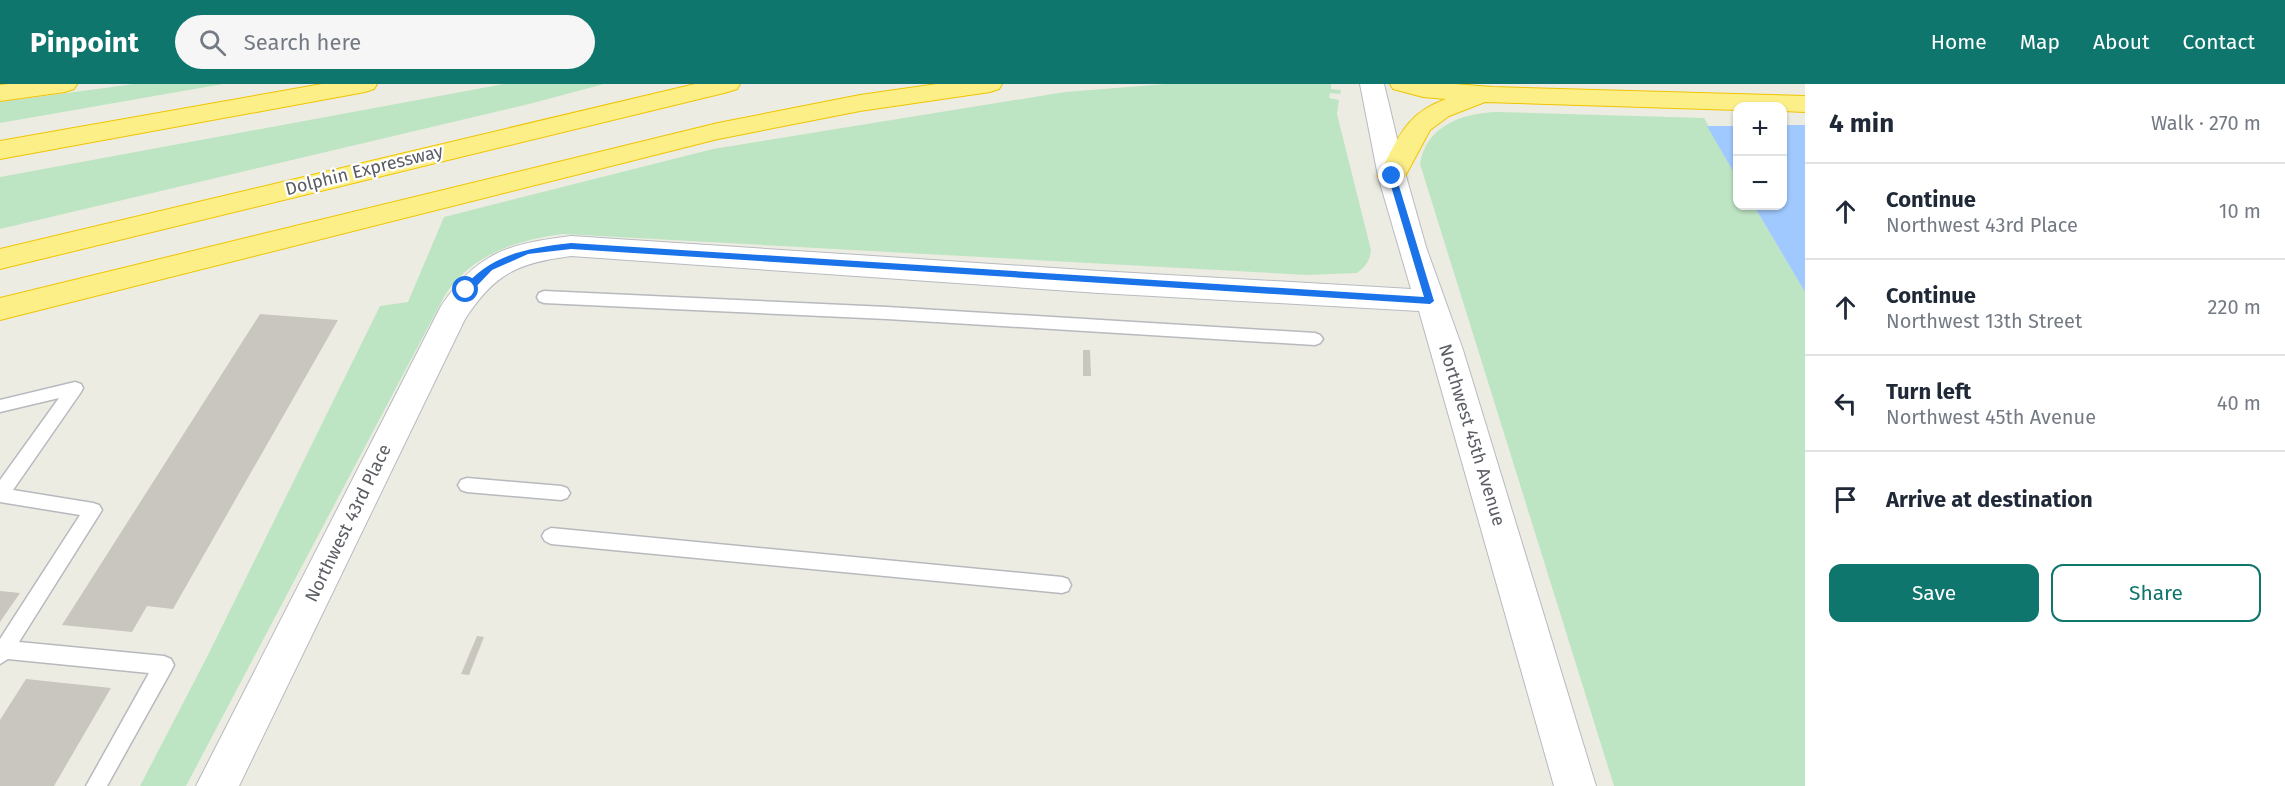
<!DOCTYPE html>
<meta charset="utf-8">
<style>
:root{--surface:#fff;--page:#f6f6f7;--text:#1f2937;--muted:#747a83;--line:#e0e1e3;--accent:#0f766e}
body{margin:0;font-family:"Fira Sans",sans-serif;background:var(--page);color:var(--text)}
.controls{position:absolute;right:18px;top:18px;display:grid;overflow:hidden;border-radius:12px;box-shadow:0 2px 4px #0004}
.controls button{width:54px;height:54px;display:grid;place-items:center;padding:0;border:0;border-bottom:2px solid var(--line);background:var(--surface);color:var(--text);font:30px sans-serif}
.stop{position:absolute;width:18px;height:18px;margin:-14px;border:4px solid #1a73e8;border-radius:50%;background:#fff}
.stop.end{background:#1a73e8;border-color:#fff;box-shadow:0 2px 6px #0008}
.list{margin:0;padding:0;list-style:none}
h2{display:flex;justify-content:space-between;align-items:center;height:78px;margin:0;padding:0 24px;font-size:26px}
h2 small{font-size:20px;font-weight:400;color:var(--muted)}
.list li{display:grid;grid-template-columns:39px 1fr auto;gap:18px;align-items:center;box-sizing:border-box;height:96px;padding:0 24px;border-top:2px solid var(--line)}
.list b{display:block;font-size:22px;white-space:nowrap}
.list p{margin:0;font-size:20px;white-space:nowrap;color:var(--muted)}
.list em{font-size:20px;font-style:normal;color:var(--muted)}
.actions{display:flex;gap:12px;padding:18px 24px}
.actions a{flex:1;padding:14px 0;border:2px solid var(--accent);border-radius:12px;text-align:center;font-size:21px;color:var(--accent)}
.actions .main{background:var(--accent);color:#fff}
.icon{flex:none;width:33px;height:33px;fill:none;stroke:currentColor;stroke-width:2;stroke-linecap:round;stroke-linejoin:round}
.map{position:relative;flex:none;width:1805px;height:702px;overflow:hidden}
header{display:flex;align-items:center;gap:36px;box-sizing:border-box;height:84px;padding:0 30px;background:var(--accent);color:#fff}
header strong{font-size:28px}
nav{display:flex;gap:33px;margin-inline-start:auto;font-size:21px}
.search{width:420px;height:54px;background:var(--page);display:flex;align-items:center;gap:15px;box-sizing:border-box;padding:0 21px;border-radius:33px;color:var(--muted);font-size:22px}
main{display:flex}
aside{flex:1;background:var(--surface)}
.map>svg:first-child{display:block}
.green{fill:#bde5c3}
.water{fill:#a0c9ff}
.building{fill:#c8c6bf}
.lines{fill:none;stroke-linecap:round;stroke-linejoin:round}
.lane-casing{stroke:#b7b9be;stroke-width:3}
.secondary-casing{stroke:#b7bac0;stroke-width:2}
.highway-casing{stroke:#efc400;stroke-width:2}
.lane{fill:#fff;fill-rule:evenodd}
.secondary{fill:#fff;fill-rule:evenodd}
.highway{fill:#fdef88;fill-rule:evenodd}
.route{fill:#1a73e8}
.labels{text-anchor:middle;stroke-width:4.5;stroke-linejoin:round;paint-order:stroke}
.street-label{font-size:18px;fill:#5a5d63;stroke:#fff}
</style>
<header>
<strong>Pinpoint</strong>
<div class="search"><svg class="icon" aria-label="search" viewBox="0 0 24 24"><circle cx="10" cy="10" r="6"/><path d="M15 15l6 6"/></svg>Search here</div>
<nav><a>Home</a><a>Map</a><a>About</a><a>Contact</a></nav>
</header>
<main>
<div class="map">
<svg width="1805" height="702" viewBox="0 0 1805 702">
<rect width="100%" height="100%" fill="#edece2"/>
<!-- green -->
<g class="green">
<polygon points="134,0 223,0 0,39 0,18"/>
<polygon points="504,0 604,0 533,19 0,145 0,93"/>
<path d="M1166,0H1331V5L1341,6L1340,10L1330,9L1329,14L1339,16L1337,30L1371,166C1370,177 1366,182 1357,189L1307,191L563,150C517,156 472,170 445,211L186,702H140L207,573L380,222L408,218L444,133L713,65L1065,8Z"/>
<path d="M1497,28L1704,34L1737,94L1738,122H1754L1805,208V702H1614L1420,80C1426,42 1462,29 1497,28Z"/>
</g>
<!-- water -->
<g class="water">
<polygon points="1783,41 1805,41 1805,208 1754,122 1782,122"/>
<polygon points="1707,42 1737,42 1737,94 1711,49"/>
</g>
<!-- building -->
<g class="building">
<polygon points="260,230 338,236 173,525 147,522 132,548 62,541"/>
<polygon points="1083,266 1090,266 1091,292 1083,292"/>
<polygon points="0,507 20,509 0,538"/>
<polygon points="477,552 484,553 469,591 461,590"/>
<polygon points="26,595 111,604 54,702 0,702 0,636"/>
</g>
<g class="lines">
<defs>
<g id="lane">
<polygon points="544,207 887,223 1315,249 1320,251 1323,255 1320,259 1315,261 887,235 544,219 539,217 537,213 539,209"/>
<polygon points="75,298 81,300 83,304 81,308 13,406 93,419 99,421 102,426 19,558 164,572 171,575 174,581 171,587 107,702 86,702 149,589 8,575 0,580 0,555 80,431 0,418 0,396 59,314 0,328 0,316"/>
<polygon points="467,394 561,402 567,404 570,409 567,414 561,416 467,408 461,406 458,401 461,396"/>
<polygon points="551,444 1062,493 1068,495 1071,501 1068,507 1062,509 551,460 545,457 542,452 545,447"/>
</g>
<path id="secondary" d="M1360,0H1384L1406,92L1426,163L1463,266L1596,702H1554L1419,227L1099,209L571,172C518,179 495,189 465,235L239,702H196L441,222C478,168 508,160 571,152L1099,187L1411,205L1378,92Z"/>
<g id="highway">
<polygon points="9,0 77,0 74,5 65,8 0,17 0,1"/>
<polygon points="322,0 377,0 374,5 365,8 0,75 0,57"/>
<polygon points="695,0 740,0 737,5 728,8 0,185 0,165"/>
<polygon points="937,0 1002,0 999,5 990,8 860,27 718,55 0,236 0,214 718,39 860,11"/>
<path d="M1390,0H1455L1492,3L1805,12V28L1782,27V22H1738V26L1485,18L1449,32L1430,46L1402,98L1392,101L1382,98L1378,92C1398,56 1404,30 1446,15L1423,13L1393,5Z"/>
</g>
</defs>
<!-- lane casing -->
<use href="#lane" class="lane-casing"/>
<!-- secondary casing -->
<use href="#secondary" class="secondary-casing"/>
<!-- highway casing -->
<use href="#highway" class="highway-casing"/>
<!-- lane -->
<use href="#lane" class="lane"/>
<!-- secondary -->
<use href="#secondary" class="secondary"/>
<!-- highway -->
<use href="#highway" class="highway"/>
</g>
<!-- route -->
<path class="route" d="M1392,90L1396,92L1434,217L1430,220L571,165L528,170L492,186L470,209H463L462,206C489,170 529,164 571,159L1424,213L1388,92Z"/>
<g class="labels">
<!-- street labels -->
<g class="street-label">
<text transform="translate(364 86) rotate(-14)" y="6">Dolphin Expressway</text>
<text transform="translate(1472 351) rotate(73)" y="6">Northwest 45th Avenue</text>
<text transform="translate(348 439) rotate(-64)" y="6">Northwest 43rd Place</text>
</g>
</g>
</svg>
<div class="controls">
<button>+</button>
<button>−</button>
</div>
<div class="stop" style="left:466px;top:206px"></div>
<div class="stop end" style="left:1392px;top:92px"></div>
</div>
<aside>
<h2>4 min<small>Walk · 270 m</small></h2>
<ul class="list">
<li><svg class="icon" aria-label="ahead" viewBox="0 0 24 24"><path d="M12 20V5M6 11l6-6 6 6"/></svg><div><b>Continue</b><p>Northwest 43rd Place</p></div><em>10 m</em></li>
<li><svg class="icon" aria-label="ahead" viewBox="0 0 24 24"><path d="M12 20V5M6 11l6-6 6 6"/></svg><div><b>Continue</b><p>Northwest 13th Street</p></div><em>220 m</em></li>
<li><svg class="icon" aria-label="left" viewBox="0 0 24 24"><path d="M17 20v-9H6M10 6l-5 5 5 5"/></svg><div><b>Turn left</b><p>Northwest 45th Avenue</p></div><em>40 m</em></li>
<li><svg class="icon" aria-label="arrive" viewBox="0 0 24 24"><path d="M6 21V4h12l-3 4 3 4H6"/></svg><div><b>Arrive at destination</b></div></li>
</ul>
<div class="actions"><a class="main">Save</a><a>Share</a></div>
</aside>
</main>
